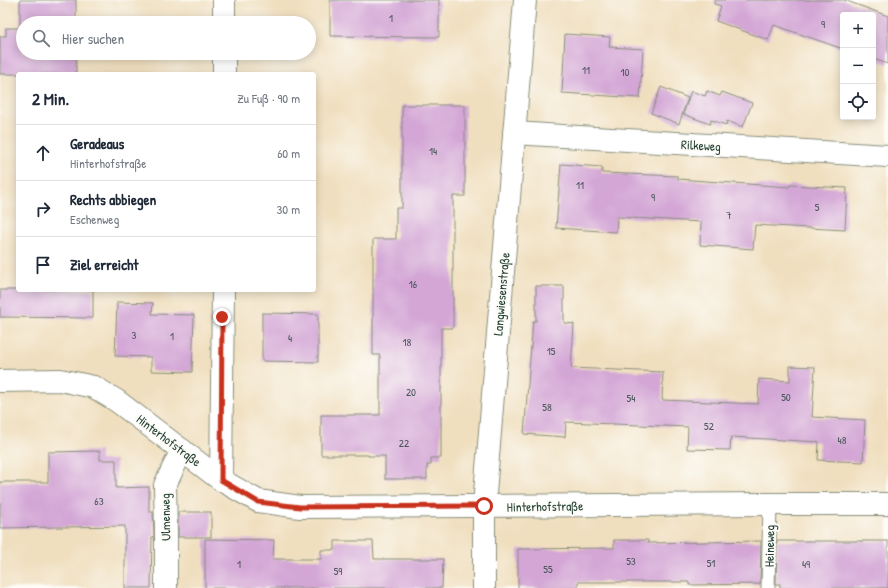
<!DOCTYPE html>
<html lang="de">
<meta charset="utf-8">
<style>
:root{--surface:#fff;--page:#f6f6f7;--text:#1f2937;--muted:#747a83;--line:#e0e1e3}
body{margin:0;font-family:"Patrick Hand",sans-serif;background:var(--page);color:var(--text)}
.controls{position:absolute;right:12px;top:12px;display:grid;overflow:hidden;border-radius:4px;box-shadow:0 2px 10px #0003}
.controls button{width:36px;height:36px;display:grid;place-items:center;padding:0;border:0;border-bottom:1px solid var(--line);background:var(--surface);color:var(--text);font:20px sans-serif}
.stop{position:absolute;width:12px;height:12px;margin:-9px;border:3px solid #c8321e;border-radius:50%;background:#fff}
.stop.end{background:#c8321e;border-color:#fff;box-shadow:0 1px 4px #0008}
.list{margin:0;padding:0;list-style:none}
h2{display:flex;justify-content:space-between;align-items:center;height:52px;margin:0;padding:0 16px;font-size:17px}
h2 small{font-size:13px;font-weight:400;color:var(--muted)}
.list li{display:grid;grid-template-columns:26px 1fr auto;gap:12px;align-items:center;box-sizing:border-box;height:56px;padding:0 16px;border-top:1px solid var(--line)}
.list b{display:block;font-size:15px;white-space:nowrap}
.list p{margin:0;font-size:13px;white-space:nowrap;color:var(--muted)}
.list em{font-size:13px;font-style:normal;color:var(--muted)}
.icon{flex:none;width:22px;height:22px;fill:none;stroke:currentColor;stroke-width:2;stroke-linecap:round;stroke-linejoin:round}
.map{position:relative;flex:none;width:888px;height:588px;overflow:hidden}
.search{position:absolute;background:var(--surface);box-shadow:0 2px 10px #0003;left:16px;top:16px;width:300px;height:44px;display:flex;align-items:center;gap:10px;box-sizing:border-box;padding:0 14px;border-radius:22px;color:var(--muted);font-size:15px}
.panel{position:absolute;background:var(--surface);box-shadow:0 2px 10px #0003;left:16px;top:72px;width:300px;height:220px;border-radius:4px}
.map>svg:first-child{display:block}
.building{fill:#d3a6d6}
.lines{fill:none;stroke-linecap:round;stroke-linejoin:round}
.lane-casing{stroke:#888e7a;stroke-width:15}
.street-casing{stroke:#888e7a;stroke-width:24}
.lane{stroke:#fff;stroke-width:13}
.street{stroke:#fff;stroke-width:22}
.route{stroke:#c8321e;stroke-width:5}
.labels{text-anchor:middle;stroke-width:4;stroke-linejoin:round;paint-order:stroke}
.number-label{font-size:11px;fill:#4c575c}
.street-label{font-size:13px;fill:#1f3d34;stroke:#fdfcf7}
</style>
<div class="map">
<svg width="888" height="588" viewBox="0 0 888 588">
<rect width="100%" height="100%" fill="#fdfcf7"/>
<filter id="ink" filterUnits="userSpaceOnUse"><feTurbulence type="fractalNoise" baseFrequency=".025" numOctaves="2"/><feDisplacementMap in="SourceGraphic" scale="8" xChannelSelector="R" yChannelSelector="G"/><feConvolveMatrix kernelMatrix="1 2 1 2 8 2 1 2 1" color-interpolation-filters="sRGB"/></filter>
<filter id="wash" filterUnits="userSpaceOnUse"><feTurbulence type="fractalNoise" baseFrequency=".012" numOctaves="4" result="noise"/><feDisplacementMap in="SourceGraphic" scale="16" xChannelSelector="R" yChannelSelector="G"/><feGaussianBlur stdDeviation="0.9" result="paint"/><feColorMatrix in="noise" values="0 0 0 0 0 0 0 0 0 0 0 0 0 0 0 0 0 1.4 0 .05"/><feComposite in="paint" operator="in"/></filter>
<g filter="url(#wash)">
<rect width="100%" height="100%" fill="#f0dfbf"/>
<g id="blocks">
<!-- building -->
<g class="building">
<polygon points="20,0 76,0 76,23 23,23 23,53 76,53 76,74 0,74 0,36 6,36 6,28 20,28"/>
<polygon points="330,0 439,0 439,37 330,36"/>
<polygon points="715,0 844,0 888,16 888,64 873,59 873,15 843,15 843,49 774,25 768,40 716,21 721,6 714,4"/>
<polygon points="565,34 610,37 609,47 643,49 640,98 562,93"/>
<polygon points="661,87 688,98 679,124 651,113"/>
<polygon points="691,91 705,96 707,91 720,96 722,92 752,103 743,127 727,121 726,125 711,120 710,124 683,114"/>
<polygon points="402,105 465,105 465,196 453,196 453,328 441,328 441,458 431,458 431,465 427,465 427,479 385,479 385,456 368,456 368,455 321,455 321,415 380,415 380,355 373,355 373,239 396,239 396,208 402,208"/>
<polygon points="561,164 602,167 602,173 678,176 678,179 789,187 790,185 847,188 845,230 755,225 753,249 700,245 701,222 617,217 616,232 556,228"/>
<polygon points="536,286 564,286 564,323 574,324 571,368 663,372 662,400 758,404 759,379 790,381 790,366 815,367 812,417 865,420 863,462 818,460 819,442 731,437 730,450 687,449 688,427 566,422 565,437 524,434 533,321 536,321"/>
<polygon points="0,290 93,290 93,318 0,317"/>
<polygon points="117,302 153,303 152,314 194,315 192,372 151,371 151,357 115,356"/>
<polygon points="262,313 318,314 318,362 262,361"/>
<polygon points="100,451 100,460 116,460 116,488 149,487 149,512 153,512 154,537 152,537 151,588 125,588 125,526 0,528 0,482 48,482 48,452"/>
<rect x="178" y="512" width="33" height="25"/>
<polygon points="205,539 274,540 273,559 321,559 321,550 335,550 335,541 373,541 374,559 443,559 442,588 205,588"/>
<polygon points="614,540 648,540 648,543 761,541 760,584 689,585 689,582 578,582 578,588 518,588 518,549 614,548"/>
<polygon points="777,541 888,541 888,588 780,588 780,584 776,584"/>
</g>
</g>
</g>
<g filter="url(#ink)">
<use href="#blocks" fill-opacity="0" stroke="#888e7a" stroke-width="1"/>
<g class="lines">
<defs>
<polyline id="lane" points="768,588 770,504"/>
<g id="street">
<polyline points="224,23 224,0"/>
<polyline points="224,74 224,53"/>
<polyline points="514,133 888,156"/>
<polyline points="0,381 60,380 94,387 117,401 221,480 258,501 300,507 770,504 888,504"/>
<polyline points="221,480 223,290"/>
<polyline points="166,588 166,534 165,485 182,450"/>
<polyline points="484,588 484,506 525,0"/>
</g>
</defs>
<!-- lane casing -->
<use href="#lane" class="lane-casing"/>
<!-- street casing -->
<use href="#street" class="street-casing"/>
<!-- lane -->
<use href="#lane" class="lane"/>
<!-- street -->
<use href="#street" class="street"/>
</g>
</g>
<g class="lines" filter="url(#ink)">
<!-- route -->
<polyline class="route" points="222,317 221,480 258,502 300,507 484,506"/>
</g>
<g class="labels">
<!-- number labels -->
<g class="number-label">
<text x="391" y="22">1</text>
<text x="823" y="28">9</text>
<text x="586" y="74">11</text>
<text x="625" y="76">10</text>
<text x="433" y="155">14</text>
<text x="580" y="189">11</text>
<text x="653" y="201">9</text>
<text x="817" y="211">5</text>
<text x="729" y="219">7</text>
<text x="413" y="288">16</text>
<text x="134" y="339">3</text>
<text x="172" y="340">1</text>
<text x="290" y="342">4</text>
<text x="407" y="346">18</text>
<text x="551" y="355">15</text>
<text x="411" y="396">20</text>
<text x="786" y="401">50</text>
<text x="631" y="402">54</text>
<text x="547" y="411">58</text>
<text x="709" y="430">52</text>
<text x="842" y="444">48</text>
<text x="404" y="447">22</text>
<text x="99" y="505">63</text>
<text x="631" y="565">53</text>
<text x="711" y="567">51</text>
<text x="239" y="568">1</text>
<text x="806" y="568">49</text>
<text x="548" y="573">55</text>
<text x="338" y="575">59</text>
</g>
<!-- street labels -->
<g class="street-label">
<text transform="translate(701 145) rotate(3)" y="5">Rilkeweg</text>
<text transform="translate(501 294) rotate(-85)" y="5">Langwiesenstraße</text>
<text transform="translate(169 440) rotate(37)" y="5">Hinterhofstraße</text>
<text transform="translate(545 506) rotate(-1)" y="5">Hinterhofstraße</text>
<text transform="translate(165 517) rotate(-91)" y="5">Ulmenweg</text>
<text transform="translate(769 546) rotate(-89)" y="5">Heineweg</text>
</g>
</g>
</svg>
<div class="controls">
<button>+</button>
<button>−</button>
<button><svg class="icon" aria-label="locate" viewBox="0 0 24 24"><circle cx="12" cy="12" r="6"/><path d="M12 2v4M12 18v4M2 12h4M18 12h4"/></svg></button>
</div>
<div class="stop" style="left:484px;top:506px"></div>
<div class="stop end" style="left:222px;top:317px"></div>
<div class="search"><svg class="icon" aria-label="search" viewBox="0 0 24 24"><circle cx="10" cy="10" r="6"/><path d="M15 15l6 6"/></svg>Hier suchen</div>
<section class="panel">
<h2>2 Min.<small>Zu Fuß · 90 m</small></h2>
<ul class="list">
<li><svg class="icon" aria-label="ahead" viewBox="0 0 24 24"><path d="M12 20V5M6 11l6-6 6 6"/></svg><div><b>Geradeaus</b><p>Hinterhofstraße</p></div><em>60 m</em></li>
<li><svg class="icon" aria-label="right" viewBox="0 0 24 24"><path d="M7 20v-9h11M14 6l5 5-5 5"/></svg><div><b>Rechts abbiegen</b><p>Eschenweg</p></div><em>30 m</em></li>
<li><svg class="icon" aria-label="arrive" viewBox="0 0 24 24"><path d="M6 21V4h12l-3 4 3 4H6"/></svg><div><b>Ziel erreicht</b></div></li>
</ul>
</section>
</div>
